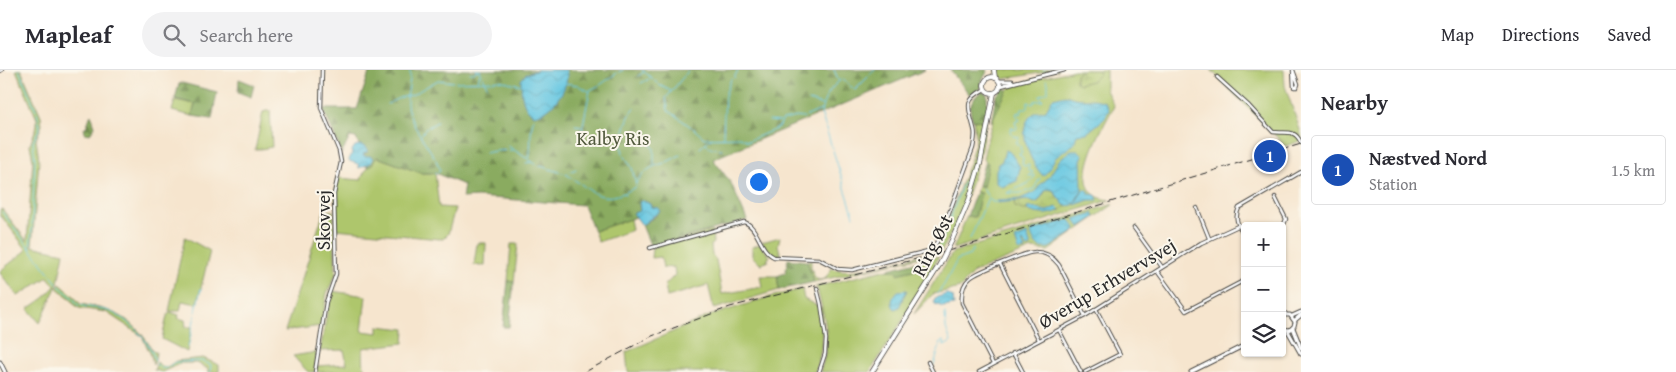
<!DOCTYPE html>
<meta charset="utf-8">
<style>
:root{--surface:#fff;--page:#f2f2f3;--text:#2b2b33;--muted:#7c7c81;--line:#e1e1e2;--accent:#ea580c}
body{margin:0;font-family:"Gentium Book Plus",serif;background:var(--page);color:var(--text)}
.controls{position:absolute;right:15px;bottom:15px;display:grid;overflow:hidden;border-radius:5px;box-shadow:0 1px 4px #0004}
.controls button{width:45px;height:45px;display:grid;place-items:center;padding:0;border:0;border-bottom:1px solid var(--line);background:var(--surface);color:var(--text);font:25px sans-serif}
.you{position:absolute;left:758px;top:111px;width:18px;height:18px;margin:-12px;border:4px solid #fff;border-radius:50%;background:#1a73e8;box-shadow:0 0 0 8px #1a73e833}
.badge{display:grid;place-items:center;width:32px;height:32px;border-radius:50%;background:var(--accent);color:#fff;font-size:16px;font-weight:700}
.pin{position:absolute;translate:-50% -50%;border:2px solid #fff;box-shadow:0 1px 5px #0006}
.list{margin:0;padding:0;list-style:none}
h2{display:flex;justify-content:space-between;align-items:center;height:65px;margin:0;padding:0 20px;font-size:21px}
h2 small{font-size:16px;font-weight:400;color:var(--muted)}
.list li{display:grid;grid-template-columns:32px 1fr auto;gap:15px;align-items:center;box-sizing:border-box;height:70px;margin:0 10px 10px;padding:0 10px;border:1px solid var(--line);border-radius:5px}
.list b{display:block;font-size:19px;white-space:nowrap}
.list p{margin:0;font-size:16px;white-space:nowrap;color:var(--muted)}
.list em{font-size:16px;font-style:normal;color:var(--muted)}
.icon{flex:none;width:28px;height:28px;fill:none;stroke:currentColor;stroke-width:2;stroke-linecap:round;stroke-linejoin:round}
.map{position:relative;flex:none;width:1301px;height:302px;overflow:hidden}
header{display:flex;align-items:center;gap:30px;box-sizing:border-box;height:70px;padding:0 25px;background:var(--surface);border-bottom:1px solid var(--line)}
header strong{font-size:24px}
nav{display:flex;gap:28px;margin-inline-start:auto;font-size:18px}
.search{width:350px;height:45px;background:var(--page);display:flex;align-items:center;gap:12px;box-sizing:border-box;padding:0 18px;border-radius:28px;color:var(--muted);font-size:19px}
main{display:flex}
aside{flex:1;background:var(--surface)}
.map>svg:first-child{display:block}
.green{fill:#aec66c;stroke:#6c784c}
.forest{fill:url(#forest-firs);stroke:#5a6b46}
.wetland{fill:url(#wetland-marsh);stroke:#6c784c}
.water{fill:url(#water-waves);stroke:#477886}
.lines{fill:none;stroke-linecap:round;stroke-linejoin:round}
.stream{stroke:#63c6e1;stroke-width:1}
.minor-casing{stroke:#494743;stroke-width:4.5}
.tertiary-casing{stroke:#494743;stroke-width:5}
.secondary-casing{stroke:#494743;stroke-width:5.5}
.minor{stroke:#fff;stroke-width:2.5}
.tertiary{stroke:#fff;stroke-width:3}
.secondary{stroke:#fff;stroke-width:4}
.rail{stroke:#2b2b2b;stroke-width:1;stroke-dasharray:8 4;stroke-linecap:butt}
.secondary-bridge-casing{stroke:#494743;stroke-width:5.5;stroke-linecap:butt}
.secondary-bridge{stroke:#fff;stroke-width:4}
.labels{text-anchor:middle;stroke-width:4;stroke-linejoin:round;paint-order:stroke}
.park-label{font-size:19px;fill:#525a3e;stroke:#fbf7ec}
.street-label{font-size:19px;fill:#2b2b2b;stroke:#fbf7ec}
</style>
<header>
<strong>Mapleaf</strong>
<div class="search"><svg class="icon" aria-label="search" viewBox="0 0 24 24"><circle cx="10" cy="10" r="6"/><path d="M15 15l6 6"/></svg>Search here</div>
<nav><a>Map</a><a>Directions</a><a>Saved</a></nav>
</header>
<main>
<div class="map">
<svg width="1301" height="302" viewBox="0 0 1301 302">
<defs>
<pattern id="forest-firs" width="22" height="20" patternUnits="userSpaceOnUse" patternTransform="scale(1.25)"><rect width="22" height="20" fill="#8aab60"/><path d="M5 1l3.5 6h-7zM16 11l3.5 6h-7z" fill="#718b4f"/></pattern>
<pattern id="wetland-marsh" width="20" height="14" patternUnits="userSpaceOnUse" patternTransform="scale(1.25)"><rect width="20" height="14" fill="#aec66c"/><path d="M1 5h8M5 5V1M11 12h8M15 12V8" fill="none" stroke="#96aa5e"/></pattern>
<pattern id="water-waves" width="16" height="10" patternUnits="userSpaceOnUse" patternTransform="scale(1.25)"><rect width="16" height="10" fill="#63c6e1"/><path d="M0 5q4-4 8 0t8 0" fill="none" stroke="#56aac1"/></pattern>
</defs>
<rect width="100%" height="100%" fill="#fbf7ec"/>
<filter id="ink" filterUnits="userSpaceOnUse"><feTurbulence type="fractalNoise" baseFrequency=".02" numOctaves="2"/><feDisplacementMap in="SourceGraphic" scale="10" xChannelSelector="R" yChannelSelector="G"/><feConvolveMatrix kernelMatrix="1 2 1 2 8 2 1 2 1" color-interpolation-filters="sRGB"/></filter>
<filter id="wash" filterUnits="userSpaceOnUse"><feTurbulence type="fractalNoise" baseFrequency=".0096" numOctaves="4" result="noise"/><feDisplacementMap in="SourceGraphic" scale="20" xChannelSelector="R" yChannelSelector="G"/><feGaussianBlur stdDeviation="1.12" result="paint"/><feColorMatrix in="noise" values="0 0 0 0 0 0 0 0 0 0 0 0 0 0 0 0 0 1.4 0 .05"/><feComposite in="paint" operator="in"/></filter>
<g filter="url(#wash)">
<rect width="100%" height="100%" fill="#f6e5ce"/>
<!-- green -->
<g class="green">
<polygon points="16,0 21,0 41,46 42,55 36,69 39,90 32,176 64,183 58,213 40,253 28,239 44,228 55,216 48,207 18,226 0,203 0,201 27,180 2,147 0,147 0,140 2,139 27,171 33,90 30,75 37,55 37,49"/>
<polygon points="995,0 1058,0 1003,9 996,6"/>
<path d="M1074,0H1106V20L1114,36C1103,58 1061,125 1110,130L953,179L967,146L975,147L981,123L976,122L978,115L981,117L988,94L983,89C986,74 997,25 1010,18C1029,8 1053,6 1074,0Z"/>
<polygon points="1211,0 1284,0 1285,16 1301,63 1301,71 1285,76 1275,65"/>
<polygon points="175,30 195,34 192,46 172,41"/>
<polygon points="270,40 272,77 255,80 263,42"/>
<polygon points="973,50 983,51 979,63 984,62 979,89 971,86 976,70"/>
<path d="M377,87L421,103H435L439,137L455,138L448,164L444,168L440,169L336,159L335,123L338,108L361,110C363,101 372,94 377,87Z"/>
<path d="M971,88L978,90C969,122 959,153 941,182L814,212L807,191L811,190V197L815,208L819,210L825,209L832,198C855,207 899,190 924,184L933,179L940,171Z"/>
<polygon points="1114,134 1048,181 1032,179 974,202 960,218 933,224 914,244 953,182"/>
<polygon points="324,141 333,141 336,204 327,223 321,256 285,261"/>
<polygon points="630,149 632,160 598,172 594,161"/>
<polygon points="712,161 713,173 711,175 712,185 716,190 722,224 762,217 760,206 777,206 779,220 714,239 708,215 667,227 665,215 675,205 674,197 663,198 661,187 651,188 652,178"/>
<polygon points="185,167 210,181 197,234 182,231 180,241 169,241"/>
<polygon points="780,167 778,175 781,186 770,184 762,172"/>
<polygon points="477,173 486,173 485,196 474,195"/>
<polygon points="511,174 518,174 514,212 508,211"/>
<polygon points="760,174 770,187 768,188 767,192 760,194 752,186 752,177"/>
<path d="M939,186L924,216L870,302H820C832,268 825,252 817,218L815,217L884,200H896L898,203L921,198L920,191Z"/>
<path d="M60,214L73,225L80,234C115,240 134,248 153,281L156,282L155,290L153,295L151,285L142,266L106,242L79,238L75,235L71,229L57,218Z"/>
<path d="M802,219L804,229L821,238C823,260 823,281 815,302H628L626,282L709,246L766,228Z"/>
<polygon points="331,221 366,226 362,261 378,263 378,256 405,259 404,273 363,278 364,302 317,302 317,296 347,294 344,280 320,281"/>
<polygon points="170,242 179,245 178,248 185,250 186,257 192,257 187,282 162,269 167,246"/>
<polygon points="317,282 314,302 308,302 293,286"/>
<polygon points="203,288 219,295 219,302 208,302 208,299 197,293 181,293 162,302 154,300 157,292 162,297 167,297 176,291"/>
</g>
<!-- forest -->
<g class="forest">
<polygon points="370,0 538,0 527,4 567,1 566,0 925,0 713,89 731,113 747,150 651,177 642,155 656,146 650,134 644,131 639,135 640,141 634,145 636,147 594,161 583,135 478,127 462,128 464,115 435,103 421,103 377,87 370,97 366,96 371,93 364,87 363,84 368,81 366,77 359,75 356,68 350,67 342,83 323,39 357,39"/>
<polygon points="950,0 988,0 982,11 981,18 970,25"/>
<polygon points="239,9 254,15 251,27 238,22"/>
<polygon points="182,13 217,22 212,49 192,46 195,34 175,29 179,14"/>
<polygon points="1004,17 1007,21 991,52 996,26"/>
<path d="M982,21L987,24V45L984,62L978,63L983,51L973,50C967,37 971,29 982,21Z"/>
<polygon points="91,44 95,56 90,64 85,63 84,58 87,55"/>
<polygon points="985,91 988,93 983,117 978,115"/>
<polygon points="976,122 981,123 975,147 967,146"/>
<polygon points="788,189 807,191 814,212 779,220 777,206 785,203"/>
<polygon points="920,191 921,198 898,204 897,201 885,200"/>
<polygon points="508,211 514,212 509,257 503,257"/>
</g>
<!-- wetland -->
<g class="wetland">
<polygon points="1082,0 1100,0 1099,5 1092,11 1078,14 1076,12 1076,4"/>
<polygon points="1047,119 1053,120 1063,134 1066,136 1059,142 1060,140 1047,141 1031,138 1027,138 1027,140 1022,140 1015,137 1014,132 1027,130 1038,132"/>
</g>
<!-- water -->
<g class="water">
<path d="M538,0H566C571,13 557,34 545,41C542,43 538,44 534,45C522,38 521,23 521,10L526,4Z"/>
<path d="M1066,25C1079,32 1091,26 1105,32L1109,40L1104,49L1087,63L1077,64L1074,74L1055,88L1049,100L1043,106C1031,93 1015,59 1032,45C1036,41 1041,42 1046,40L1053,28Z"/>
<polygon points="361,75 366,77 368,81 363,84 364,86 370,86 373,88 371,93 359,98 358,94 349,91 349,90 352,83 351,82 355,76"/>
<polygon points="1006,80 1010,82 1020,97 1017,111 1002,117 996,113 996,100 998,97 997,95 1002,91 1005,81"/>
<path d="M1071,80H1078L1083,85L1081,90L1082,120L1073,135L1066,136L1063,134L1053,120L1047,119C1042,123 1041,131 1035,133L1027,130L997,133V131L1020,129L1035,122L1040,115L1049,107L1060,89Z"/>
<polygon points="1084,119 1089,121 1089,124 1096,125 1098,130 1089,130 1075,135 1075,133"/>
<polygon points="642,130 650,134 651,137 659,138 660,141 642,155 633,143 640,141 639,132"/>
<path d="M1028,137L1047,141L1057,137L1060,140C1050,146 1038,145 1027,140Z"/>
<polygon points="1093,143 1095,147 1080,157 1074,149"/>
<path d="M1068,150H1070L1076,158L1075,161L1049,178C1037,179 1035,174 1031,164L1032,161Z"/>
<polygon points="1027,164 1031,177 1027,178 1023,171 1022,172 1025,180 1019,181 1015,169"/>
<path d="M907,220L899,237L895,239C889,232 893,227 898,221Z"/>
<polygon points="947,224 953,227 954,235 943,237 935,234 934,231 935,228"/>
</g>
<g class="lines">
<!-- stream -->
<g class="stream">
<polyline points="19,0 36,40"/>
<polyline points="480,0 487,16"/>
<polyline points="642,0 657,13"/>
<polyline points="689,0 666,28 668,40 691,57"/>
<polyline points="834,0 839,11"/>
<polyline points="1044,1 1044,0"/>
<polyline points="619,2 623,0"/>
<polyline points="470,3 474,3 477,0 480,2"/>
<polyline points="869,5 875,0"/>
<polyline points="638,6 644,2"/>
<polyline points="734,8 738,0"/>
<polyline points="493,11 499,10 521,15"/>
<polyline points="456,12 491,11"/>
<polyline points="478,12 480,3"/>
<polyline points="564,13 578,15"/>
<polyline points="641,13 649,9"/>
<polyline points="659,15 671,21"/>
<polyline points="579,16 589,21"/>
<polyline points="809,31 822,35"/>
<polyline points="391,32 399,28 412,25 438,10 453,12"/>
<polyline points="387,34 390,33"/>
<path d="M409,43C403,30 412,14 410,0"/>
<polyline points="410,45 415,57 435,88"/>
<polyline points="769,51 781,52"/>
<polyline points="575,55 582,56"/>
<polyline points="693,58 704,68 740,67 748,71 778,58 783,50 797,47 802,48 821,40"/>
<polyline points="422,64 425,59 437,52"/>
<polyline points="723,67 725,25 731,9"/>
<polyline points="580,70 590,20 600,15 617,3"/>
<polyline points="643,71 645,74 649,73 654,78 654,95"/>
<polyline points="706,73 710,78 722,79"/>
<polyline points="508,76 537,95 566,104 579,113"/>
<polyline points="700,78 712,67"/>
<polyline points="485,83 495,81 513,80"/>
<path d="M623,83C623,80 621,78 621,75C621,68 629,41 635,38"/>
<polyline points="624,85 632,98 636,115"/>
<path d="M529,89C532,75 529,61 534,48"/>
<polyline points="667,92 680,85"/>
<polyline points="526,93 532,92"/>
<polyline points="568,103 576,99"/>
<polyline points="435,104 435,103 438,103 440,99 436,90"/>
<polyline points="1040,108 1034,119 1021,123 1007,123 1029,113 1035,106 1034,105 1029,106 1030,104 1033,102 1028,100 1029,95 1024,96 1022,94 1023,88 1019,84 1022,82 1020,79 1021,77 1016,73 1019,67 1013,66 1010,59 1012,57 1014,60 1017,58 1015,52 1020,50 1016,44 1018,42 1021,44 1022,38 1028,38 1028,32 1033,34 1035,31 1043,30 1039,26 1048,22 1048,13 1046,10"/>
<path d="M636,113C644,101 651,96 665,93"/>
<path d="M581,114C596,126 605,130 624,123"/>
<polyline points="956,114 958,114"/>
<polyline points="982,118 992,132 997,132"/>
<polyline points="625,125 624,123 636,117"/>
<polyline points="2,142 57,213"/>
<path d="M854,146L821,43C823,30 830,17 842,9L855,20L868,7"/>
<polyline points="32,155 35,89 33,72 40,57 37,42"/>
<polyline points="970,169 988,128"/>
<polyline points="940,176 961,118 964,113 967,113"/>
<polyline points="30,179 32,157"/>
<path d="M59,216L73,228L78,235C88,237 99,238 109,241C128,249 151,271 155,291"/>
<polyline points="937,224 944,215 957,190 970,185 973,179"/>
<polyline points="188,278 201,218"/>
<polyline points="156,294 160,297"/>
<polyline points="934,295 941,272 944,271 944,276 951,272 946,258 945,243"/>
<polyline points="161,298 166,298 175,292 179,292 202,291 211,295 210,302"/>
</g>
</g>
</g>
<g filter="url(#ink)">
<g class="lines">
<defs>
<g id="minor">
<polygon points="1293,0 1298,14 1297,17 1294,17"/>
<polyline points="0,1 2,0"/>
<path d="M1217,7L1249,36L1273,62C1285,64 1295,58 1301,73"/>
<polyline points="1275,127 1286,149 1282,160"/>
<polyline points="1197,138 1209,168"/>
<polyline points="1134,158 1162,197"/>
<path d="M1245,167C1240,157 1233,150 1239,138L1301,102"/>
<path d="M650,178L744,152C758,156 759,180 774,187L819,189L838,199L852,200L928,181L935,175L941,165L973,78C974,72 976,65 974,59C969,38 962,31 985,19"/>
<polyline points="1000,194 1039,270"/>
<polyline points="1157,201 1186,241 1245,210"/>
<polyline points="817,218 821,234 826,269 825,284 819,302"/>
<polyline points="1282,240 1286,244"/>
<polyline points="1059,260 1081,302"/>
<polyline points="1013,283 1023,302"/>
<polyline points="928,292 933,302"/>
<path d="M993,294L962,233C961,223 963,214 970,208C977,202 1028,181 1036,182C1046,182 1053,187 1059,195L1085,246"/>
<polyline points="315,302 326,232 336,204 334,124 341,92 339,81 321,38 322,0"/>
<polyline points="979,302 1085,246 1201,173 1238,156"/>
<polyline points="1085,302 1120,284 1096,239"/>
</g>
<g id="tertiary">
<polyline points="999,11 1012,11"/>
<polyline points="1000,16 1064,0"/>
<polyline points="1282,245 1290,245 1295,252 1294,256 1290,260 1282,259"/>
<polyline points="1292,246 1301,242"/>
<polyline points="1295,250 1301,245"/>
<polyline points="1293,258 1301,278"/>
<polyline points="1288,261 1301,284"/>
<polyline points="0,292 5,302"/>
<polyline points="1191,302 1245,275"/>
</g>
<g id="secondary">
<polyline points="994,0 995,8"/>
<circle cx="992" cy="15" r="8"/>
<polyline points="952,170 969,130 980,94 994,23"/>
<polyline points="872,302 940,194"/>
</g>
</defs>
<!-- minor casing -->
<use href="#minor" class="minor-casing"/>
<!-- tertiary casing -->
<use href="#tertiary" class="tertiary-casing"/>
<!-- secondary casing -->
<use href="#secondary" class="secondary-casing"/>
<!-- minor -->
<use href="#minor" class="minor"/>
<!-- tertiary -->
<use href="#tertiary" class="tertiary"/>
<!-- secondary -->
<use href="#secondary" class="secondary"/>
<!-- rail -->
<polyline class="rail" points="585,302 652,266 730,237 959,178 1301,74"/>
<defs>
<polyline id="secondary-bridge" points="940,194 952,170"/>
</defs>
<!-- secondary-bridge casing -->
<use href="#secondary-bridge" class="secondary-bridge-casing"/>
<!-- secondary-bridge -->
<use href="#secondary-bridge" class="secondary-bridge"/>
</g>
</g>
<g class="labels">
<!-- park labels -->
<g class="park-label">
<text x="613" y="75">Kalby Ris</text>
</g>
<!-- street labels -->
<g class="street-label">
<text transform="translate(323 150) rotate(-90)" y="7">Skovvej</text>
<text transform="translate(932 175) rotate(-63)" y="7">Ring Øst</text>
<text transform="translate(1107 213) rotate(-31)" y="7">Øverup Erhvervsvej</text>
</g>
</g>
</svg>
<div class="controls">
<button>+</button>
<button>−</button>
<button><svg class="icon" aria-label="layers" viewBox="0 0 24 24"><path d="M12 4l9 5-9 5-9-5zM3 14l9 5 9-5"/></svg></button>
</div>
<div class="you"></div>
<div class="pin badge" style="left:1270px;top:86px;background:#1a4fb4">1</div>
</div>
<aside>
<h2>Nearby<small></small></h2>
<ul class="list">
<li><span class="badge" style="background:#1a4fb4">1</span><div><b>Næstved Nord</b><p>Station</p></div><em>1.5 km</em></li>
</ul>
</aside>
</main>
